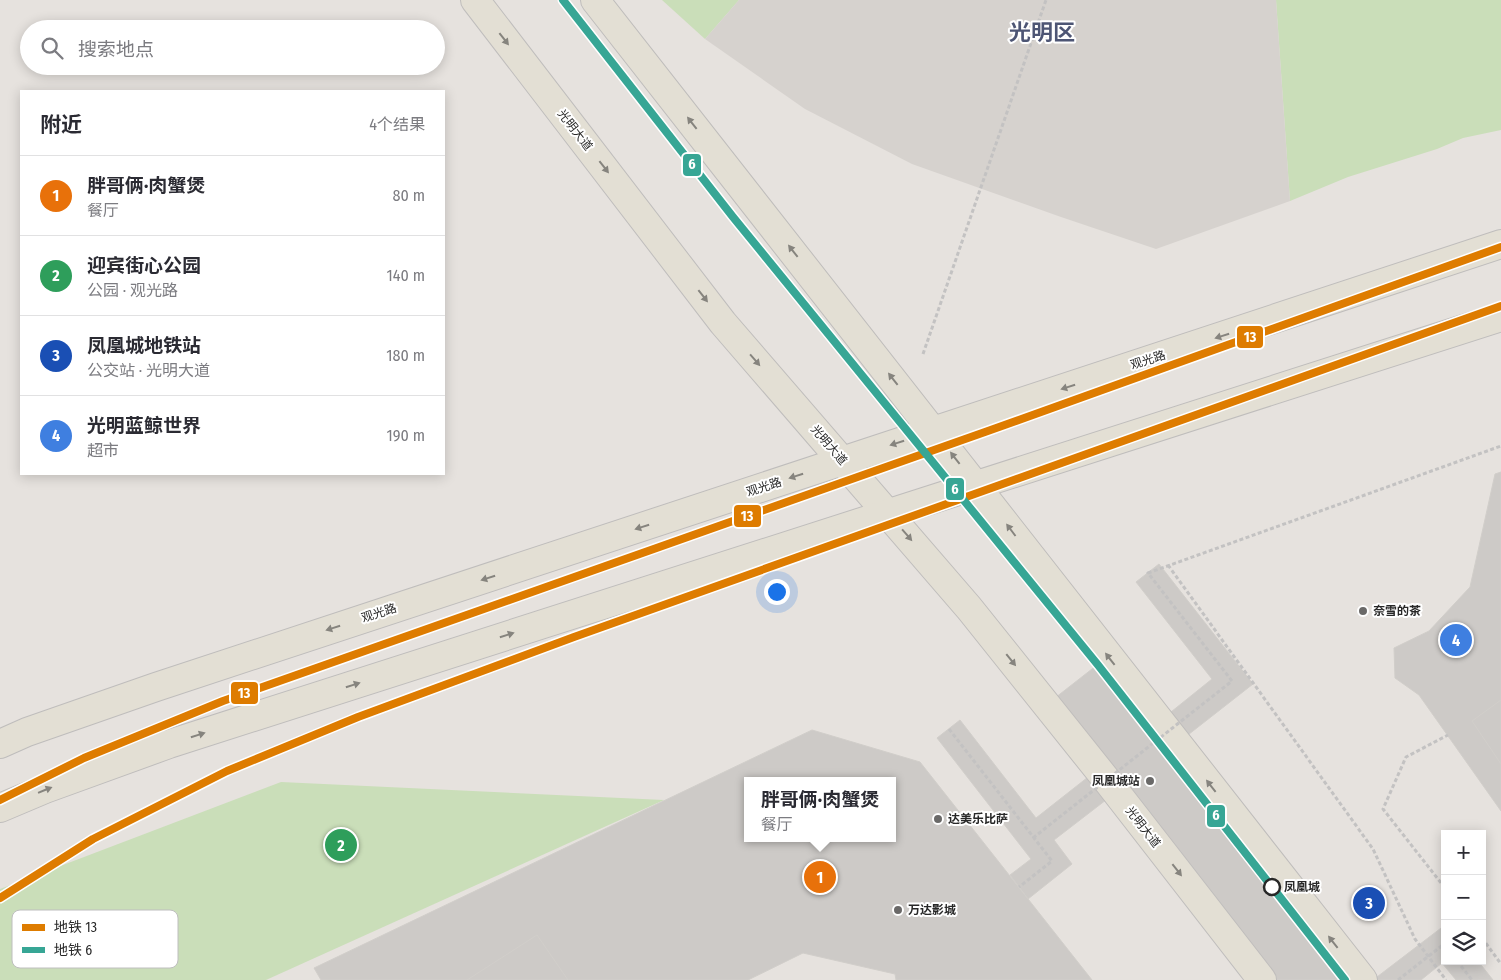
<!DOCTYPE html>
<html lang="zh">
<meta charset="utf-8">
<style>
:root{--surface:#fff;--page:#f7f7f7;--text:#2b2b33;--muted:#7c7c81;--line:#e1e1e2;--accent:#1a73e8}
body{margin:0;font-family:"Fira Sans Condensed","Noto Sans SC",sans-serif;background:var(--page);color:var(--text)}
.controls{position:absolute;right:15px;bottom:15px;display:grid;overflow:hidden;border-radius:0px;box-shadow:0 2px 12px #0003}
.controls button{width:45px;height:45px;display:grid;place-items:center;padding:0;border:0;border-bottom:1px solid var(--line);background:var(--surface);color:var(--text);font:25px sans-serif}
.you{position:absolute;left:776px;top:591px;width:18px;height:18px;margin:-12px;border:4px solid #fff;border-radius:50%;background:#1a73e8;box-shadow:0 0 0 8px #1a73e833}
.badge{display:grid;place-items:center;width:32px;height:32px;border-radius:50%;background:var(--accent);color:#fff;font-size:16px;font-weight:700}
.pin{position:absolute;translate:-50% -50%;border:2px solid #fff;box-shadow:0 1px 5px #0006}
.popup{position:absolute;left:744px;top:777px;width:152px;height:65px;box-sizing:border-box;display:grid;place-content:center;border-radius:0px;background:var(--surface);filter:drop-shadow(0 1px 4px #0005);font-size:16px;white-space:nowrap;color:var(--muted)}
.popup b{font-size:19px;color:var(--text)}
.popup::after{content:'';position:absolute;left:50%;top:100%;margin-left:-10px;border:10px solid transparent;border-top-color:var(--surface)}
.list{margin:0;padding:0;list-style:none}
h2{display:flex;justify-content:space-between;align-items:center;height:65px;margin:0;padding:0 20px;font-size:21px}
h2 small{font-size:16px;font-weight:400;color:var(--muted)}
.list li{display:grid;grid-template-columns:32px 1fr auto;gap:15px;align-items:center;box-sizing:border-box;height:80px;padding:0 20px;border-top:1px solid var(--line)}
.list b{display:block;font-size:19px;white-space:nowrap}
.list p{margin:0;font-size:16px;white-space:nowrap;color:var(--muted)}
.list em{font-size:16px;font-style:normal;color:var(--muted)}
.icon{flex:none;width:28px;height:28px;fill:none;stroke:currentColor;stroke-width:2;stroke-linecap:round;stroke-linejoin:round}
.map{position:relative;flex:none;width:1501px;height:980px;overflow:hidden}
.search{position:absolute;background:var(--surface);box-shadow:0 2px 12px #0003;left:20px;top:20px;width:425px;height:55px;display:flex;align-items:center;gap:12px;box-sizing:border-box;padding:0 18px;border-radius:28px;color:var(--muted);font-size:19px}
.panel{position:absolute;background:var(--surface);box-shadow:0 2px 12px #0003;left:20px;top:90px;width:425px;height:385px;border-radius:0px}
.map>svg:first-child{display:block}
.green{fill:#cadeb9}
.plaza{fill:#d6d2ce}
.building{fill:#cdcac7;stroke:#d1ceca;fill-rule:evenodd}
.lines{fill:none;stroke-linecap:round;stroke-linejoin:round}
.primary-casing{stroke:#bfbdbc;stroke-width:30}
.path{stroke:#c3c2c2;stroke-width:3;stroke-dasharray:4 2.5;stroke-linecap:butt}
.primary{stroke:#e3dfd4;stroke-width:28}
.path-bridge{stroke:#c3c2c2;stroke-width:3;stroke-dasharray:4 2.5;stroke-linecap:butt}
.metro-1-casing{stroke:#fff;stroke-width:11}
.metro-2-casing{stroke:#fff;stroke-width:11}
.metro-1{stroke:#de7c00;stroke-width:8}
.metro-2{stroke:#37a695;stroke-width:8}
.oneway{fill:#86847e}
.poi-dot{fill:#6a6968;stroke:#fff;stroke-width:2}
.stop-dot{fill:#fff;stroke:#282828;stroke-width:2.5}
.labels{text-anchor:middle;stroke-width:4;stroke-linejoin:round;paint-order:stroke}
.street-label{font-size:12px;fill:#282828;stroke:#fff}
.poi-label{font-size:12px;font-weight:bold;fill:#282828;stroke:#fff;text-anchor:start}
.stop-label{font-size:12px;font-weight:bold;fill:#282828;stroke:#fff;text-anchor:start}
.town-label{font-size:22px;font-weight:bold;fill:#4d5574;stroke:#fff}
.key{fill:#fff;stroke:#bebebe;stroke-width:1}
.key-label{font-size:14px;fill:#282828}
.line-badge{stroke:#fff;stroke-width:2}
.badge-label{font-size:14px;text-anchor:middle;font-weight:bold;fill:#fff}
</style>
<div class="map">
<svg width="1501" height="980" viewBox="0 0 1501 980">
<rect width="100%" height="100%" fill="#e6e2de"/>
<!-- green -->
<g class="green">
<polygon points="662,0 739,0 705,39"/>
<polygon points="1276,0 1501,0 1501,130 1463,138 1437,149 1348,177 1290,201"/>
<polygon points="281,782 664,800 266,980 0,980 0,889"/>
</g>
<!-- plaza -->
<polygon class="plaza" points="739,0 1276,0 1290,201 1156,249 1061,217 912,164 805,109 705,39"/>
<!-- building -->
<g class="building">
<polygon points="1501,472 1501,811 1419,695 1395,678 1394,648 1429,631 1470,587 1495,474"/>
<polygon points="1159,564 1253,684 1184,738 1372,980 1261,980 1115,793 1054,840 1072,864 1028,899 1010,875 1031,859 937,738 960,720 1036,818 1097,770 1046,705 1115,651 1166,716 1212,679 1136,582"/>
<polygon points="1501,700 1501,764 1472,721"/>
<path d="M812,730L920,762L1092,980H896L895,974L803,953L748,980H321L314,968ZM748,781H892V838H748Z"/>
<polygon points="1445,925 1445,961 1478,961 1493,980 1456,980 1442,963 1421,980 1373,980"/>
<polygon points="537,935 568,980 467,980"/>
</g>
<g class="lines">
<defs>
<g id="primary">
<polyline points="475,0 723,323 969,608 1109,783 1262,980"/>
<polyline points="595,0 1363,980"/>
<polyline points="0,744 27,732 156,687 1501,244"/>
<polyline points="0,808 45,789 169,744 1501,317"/>
</g>
</defs>
<!-- primary casing -->
<use href="#primary" class="primary-casing"/>
<!-- path -->
<g class="path">
<polyline points="923,354 1046,0"/>
<polyline points="1168,565 1373,849 1415,939 1446,980"/>
<polyline points="1232,681 1148,573 1501,446"/>
<polyline points="949,729 1052,861 1019,887"/>
<polyline points="1445,888 1383,809 1406,757 1448,735"/>
<polyline points="1482,938 1501,964"/>
<polyline points="1445,944 1445,945"/>
<polyline points="1457,961 1472,980"/>
</g>
<!-- primary -->
<use href="#primary" class="primary"/>
<!-- path-bridge -->
<g class="path-bridge">
<polyline points="1033,838 1232,681"/>
<polyline points="1398,980 1444,944"/>
</g>
<defs>
<g id="metro-1">
<polyline points="0,800 84,758 223,701 985,432 1501,247"/>
<polyline points="0,898 93,839 227,771 358,717 574,637 1501,306"/>
</g>
<polyline id="metro-2" points="563,0 733,217 1098,665 1345,980"/>
</defs>
<!-- metro-1 casing -->
<use href="#metro-1" class="metro-1-casing"/>
<!-- metro-2 casing -->
<use href="#metro-2" class="metro-2-casing"/>
<!-- metro-1 -->
<use href="#metro-1" class="metro-1"/>
<!-- metro-2 -->
<use href="#metro-2" class="metro-2"/>
</g>
<!-- one-way arrows -->
<defs><path id="oneway-solid" d="M-6-.8H1V-3.2L6.5 0L1 3.2V.8H-6Z" transform="scale(1.25)"/></defs>
<g class="oneway">
<use href="#oneway-solid" transform="translate(504 39) rotate(52)"/>
<use href="#oneway-solid" transform="translate(692 123) rotate(-128)"/>
<use href="#oneway-solid" transform="translate(604 167) rotate(52)"/>
<use href="#oneway-solid" transform="translate(793 251) rotate(-128)"/>
<use href="#oneway-solid" transform="translate(703 296) rotate(52)"/>
<use href="#oneway-solid" transform="translate(1222 336) rotate(162)"/>
<use href="#oneway-solid" transform="translate(755 360) rotate(49)"/>
<use href="#oneway-solid" transform="translate(893 379) rotate(-128)"/>
<use href="#oneway-solid" transform="translate(1068 387) rotate(162)"/>
<use href="#oneway-solid" transform="translate(897 443) rotate(162)"/>
<use href="#oneway-solid" transform="translate(955 458) rotate(-128)"/>
<use href="#oneway-solid" transform="translate(796 476) rotate(162)"/>
<use href="#oneway-solid" transform="translate(642 527) rotate(162)"/>
<use href="#oneway-solid" transform="translate(1011 530) rotate(-127)"/>
<use href="#oneway-solid" transform="translate(907 535) rotate(49)"/>
<use href="#oneway-solid" transform="translate(488 578) rotate(162)"/>
<use href="#oneway-solid" transform="translate(333 628) rotate(162)"/>
<use href="#oneway-solid" transform="translate(507 635) rotate(-18)"/>
<use href="#oneway-solid" transform="translate(1110 659) rotate(-128)"/>
<use href="#oneway-solid" transform="translate(1011 660) rotate(51)"/>
<use href="#oneway-solid" transform="translate(353 685) rotate(-18)"/>
<use href="#oneway-solid" transform="translate(198 735) rotate(-18)"/>
<use href="#oneway-solid" transform="translate(1211 786) rotate(-128)"/>
<use href="#oneway-solid" transform="translate(45 790) rotate(-22)"/>
<use href="#oneway-solid" transform="translate(1177 870) rotate(52)"/>
<use href="#oneway-solid" transform="translate(1333 942) rotate(-128)"/>
</g>
<!-- markers -->
<g class="poi-dot">
<circle cx="1363" cy="611" r="5"/>
<circle cx="1150" cy="781" r="5"/>
<circle cx="938" cy="819" r="5"/>
<circle cx="898" cy="910" r="5"/>
</g>
<circle class="stop-dot" cx="1272" cy="887" r="8"/>
<g class="labels">
<!-- street labels -->
<g class="street-label">
<text transform="translate(575 130) rotate(52)" y="4">光明大道</text>
<text transform="translate(1148 360) rotate(-18)" y="4">观光路</text>
<text transform="translate(829 445) rotate(49)" y="4">光明大道</text>
<text transform="translate(764 487) rotate(-18)" y="4">观光路</text>
<text transform="translate(379 613) rotate(-18)" y="4">观光路</text>
<text transform="translate(1143 827) rotate(52)" y="4">光明大道</text>
</g>
<!-- poi labels -->
<g class="poi-label">
<text x="1373" y="615">奈雪的茶</text>
<text x="1140" y="785" text-anchor="end">凤凰城站</text>
<text x="948" y="823">达美乐比萨</text>
<text x="908" y="914">万达影城</text>
</g>
<!-- stop labels -->
<g class="stop-label">
<text x="1284" y="891">凤凰城</text>
</g>
<!-- town labels -->
<g class="town-label">
<text x="1042" y="40">光明区</text>
</g>
</g>
<!-- legend -->
<rect x="12" y="910" width="166" height="58" rx="8" class="key"/>
<rect x="22" y="924" width="23" height="7" fill="#de7c00"/>
<rect x="22" y="947" width="23" height="6" fill="#37a695"/>
<g class="key-label">
<text x="54" y="932">地铁 13</text>
<text x="54" y="955">地铁 6</text>
</g>
<g class="line-badge">
<rect x="682" y="153" width="20" height="24" rx="5" fill="#37a695"/>
<rect x="1236" y="325" width="28" height="24" rx="5" fill="#de7c00"/>
<rect x="945" y="477" width="20" height="24" rx="5" fill="#37a695"/>
<rect x="733" y="504" width="29" height="24" rx="5" fill="#de7c00"/>
<rect x="230" y="681" width="29" height="24" rx="5" fill="#de7c00"/>
<rect x="1206" y="804" width="20" height="24" rx="5" fill="#37a695"/>
</g>
<g class="badge-label">
<text x="692" y="169">6</text>
<text x="1250" y="342">13</text>
<text x="955" y="494">6</text>
<text x="747" y="521">13</text>
<text x="244" y="698">13</text>
<text x="1216" y="820">6</text>
</g>
</svg>
<div class="controls">
<button>+</button>
<button>−</button>
<button><svg class="icon" aria-label="layers" viewBox="0 0 24 24"><path d="M12 4l9 5-9 5-9-5zM3 14l9 5 9-5"/></svg></button>
</div>
<div class="you"></div>
<div class="pin badge" style="left:820px;top:877px;background:#e8710a">1</div>
<div class="popup"><b>胖哥俩·肉蟹煲</b>餐厅</div>
<div class="pin badge" style="left:341px;top:845px;background:#2e9e5b">2</div>
<div class="pin badge" style="left:1369px;top:903px;background:#1a4fb4">3</div>
<div class="pin badge" style="left:1456px;top:640px;background:#3f7fe0">4</div>
<div class="search"><svg class="icon" aria-label="search" viewBox="0 0 24 24"><circle cx="10" cy="10" r="6"/><path d="M15 15l6 6"/></svg>搜索地点</div>
<section class="panel">
<h2>附近<small>4个结果</small></h2>
<ul class="list">
<li><span class="badge" style="background:#e8710a">1</span><div><b>胖哥俩·肉蟹煲</b><p>餐厅</p></div><em>80 m</em></li>
<li><span class="badge" style="background:#2e9e5b">2</span><div><b>迎宾街心公园</b><p>公园 · 观光路</p></div><em>140 m</em></li>
<li><span class="badge" style="background:#1a4fb4">3</span><div><b>凤凰城地铁站</b><p>公交站 · 光明大道</p></div><em>180 m</em></li>
<li><span class="badge" style="background:#3f7fe0">4</span><div><b>光明蓝鲸世界</b><p>超市</p></div><em>190 m</em></li>
</ul>
</section>
</div>
